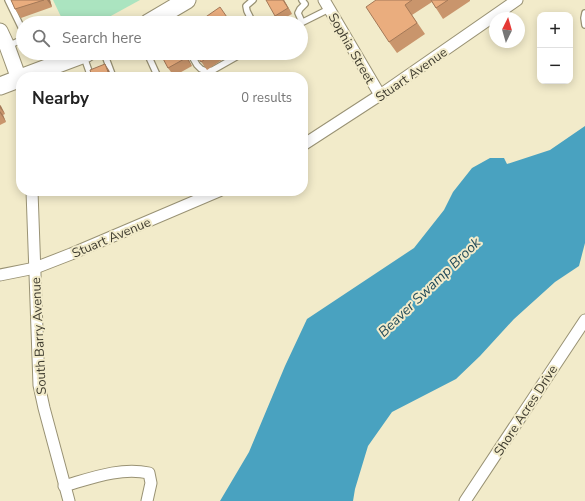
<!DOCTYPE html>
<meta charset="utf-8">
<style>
:root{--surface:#fff;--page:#f6f6f6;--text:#222;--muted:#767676;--line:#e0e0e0}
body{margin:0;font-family:"Nunito Sans",sans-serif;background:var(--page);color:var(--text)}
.controls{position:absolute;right:12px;top:12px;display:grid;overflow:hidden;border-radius:8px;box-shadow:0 2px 10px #0003}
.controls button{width:36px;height:36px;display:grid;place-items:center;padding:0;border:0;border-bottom:1px solid var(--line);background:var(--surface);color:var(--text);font:20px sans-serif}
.compass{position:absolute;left:489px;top:12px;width:36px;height:36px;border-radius:50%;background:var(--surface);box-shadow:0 2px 10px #0003;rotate:5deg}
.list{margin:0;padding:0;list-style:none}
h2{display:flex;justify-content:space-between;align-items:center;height:52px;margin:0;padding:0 16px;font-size:17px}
h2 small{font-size:13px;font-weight:400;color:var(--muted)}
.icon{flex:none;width:22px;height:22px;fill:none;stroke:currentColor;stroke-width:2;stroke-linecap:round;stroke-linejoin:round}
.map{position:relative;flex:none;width:585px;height:501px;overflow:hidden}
.search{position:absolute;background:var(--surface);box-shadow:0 2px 10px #0003;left:16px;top:16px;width:292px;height:44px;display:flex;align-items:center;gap:10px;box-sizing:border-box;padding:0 14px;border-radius:22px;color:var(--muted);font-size:15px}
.panel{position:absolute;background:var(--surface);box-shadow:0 2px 10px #0003;left:16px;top:72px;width:292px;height:124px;border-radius:16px}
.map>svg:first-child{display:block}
.green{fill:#abe4c0}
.water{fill:#49a2c0}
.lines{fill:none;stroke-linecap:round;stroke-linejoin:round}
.lane-casing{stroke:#999274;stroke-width:8}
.street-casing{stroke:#999274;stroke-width:13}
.secondary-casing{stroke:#999274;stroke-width:17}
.primary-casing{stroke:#999274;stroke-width:19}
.lane{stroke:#fff;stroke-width:5.5}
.street{stroke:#fff;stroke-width:11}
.secondary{stroke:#fff;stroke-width:15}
.primary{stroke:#fff;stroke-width:17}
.wall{fill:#c9956c}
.shaded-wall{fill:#a47958}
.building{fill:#eaad7e;stroke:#a47958}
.labels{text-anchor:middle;stroke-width:4;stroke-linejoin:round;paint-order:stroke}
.street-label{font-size:13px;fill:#3f3c2f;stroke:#f2ebca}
.water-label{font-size:14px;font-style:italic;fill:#244c5a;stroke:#f2ebca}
</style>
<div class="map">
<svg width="585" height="501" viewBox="0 0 585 501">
<rect width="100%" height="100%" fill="#f2ebca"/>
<!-- green -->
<polygon class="green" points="53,0 140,0 98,23 64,23"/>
<!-- water -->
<polygon class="water" points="585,126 585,243 579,266 555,282 514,319 480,356 456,379 392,412 368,446 355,489 353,501 220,501 249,452 285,366 307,319 414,248 444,210 453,192 472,168 490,158 504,158 507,164 550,150"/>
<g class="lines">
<defs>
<g id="lane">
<polyline points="8,0 23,31"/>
<polyline points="169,12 175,23"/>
<polyline points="585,13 584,18 585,25"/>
<polyline points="302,22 298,13 300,9 305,4 302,0"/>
<polyline points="253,23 247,11 246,6 253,0"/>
<polyline points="301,23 329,9"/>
<polyline points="8,46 23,39"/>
<polyline points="104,53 113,77"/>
<polyline points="147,53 158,77"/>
<polyline points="190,53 197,65 201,69 206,71 213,70 243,53"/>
<polyline points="84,57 91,77"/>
</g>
<g id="street">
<polyline points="324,0 380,95"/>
<polyline points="303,145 380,95 517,0"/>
<polyline points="32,191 39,385 44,408 69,501"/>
<polyline points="0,275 35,268 71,254 219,191"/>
<path d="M64,486C92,478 120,467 149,473L151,483L147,501"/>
<polyline points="465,501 585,320"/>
</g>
<polyline id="secondary" points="0,31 7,46 19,79"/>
<g id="primary">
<polyline points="148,23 187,0"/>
<polyline points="23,77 87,53"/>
<polyline points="0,86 21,78"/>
</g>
</defs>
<!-- lane casing -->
<use href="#lane" class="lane-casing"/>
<!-- street casing -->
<use href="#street" class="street-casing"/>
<!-- secondary casing -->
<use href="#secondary" class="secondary-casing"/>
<!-- primary casing -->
<use href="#primary" class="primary-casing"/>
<!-- lane -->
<use href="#lane" class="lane"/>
<!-- street -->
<use href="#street" class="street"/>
<!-- secondary -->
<use href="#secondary" class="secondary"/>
<!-- primary -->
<use href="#primary" class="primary"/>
</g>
<!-- wall -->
<g class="wall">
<polygon points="11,0 50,0 52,7 21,18 15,9"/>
<polygon points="284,0 292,14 279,21 275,16"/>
<polygon points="376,0 470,0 470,1 443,19 432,2 412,15 425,34 397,53 389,42"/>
<polygon points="160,53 185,53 192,66 174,76 168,68"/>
<polygon points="195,53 232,53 207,70"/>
<polygon points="0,105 5,114 3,115 6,122 0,125"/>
</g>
<!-- shaded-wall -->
<g class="shaded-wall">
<polygon points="47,0 50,0 52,7"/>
<polygon points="283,0 284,0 292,14 288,8"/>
<polygon points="183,53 185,53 192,66 186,58"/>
<polygon points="105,64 109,70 112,77 110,77"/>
<polygon points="0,105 1,106 5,114 0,108"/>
<polygon points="0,111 3,115 6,122 0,113"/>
</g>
<!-- building -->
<g class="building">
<polygon points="11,0 44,0 15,9"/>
<polygon points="266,0 283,0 288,8 275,16"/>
<polygon points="376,0 412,0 405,5 417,23 389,42 366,7"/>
<polygon points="431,0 448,0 436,8"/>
<polygon points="220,7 231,23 197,23"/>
<polygon points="160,53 183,53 186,58 168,68"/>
<polygon points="195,53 214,53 201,62"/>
<polygon points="105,64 110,77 92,77 90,70"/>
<polygon points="63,73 64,77 56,77"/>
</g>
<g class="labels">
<!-- street labels -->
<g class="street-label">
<text transform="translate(352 48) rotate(60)" y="5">Sophia Street</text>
<text transform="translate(411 74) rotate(-35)" y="5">Stuart Avenue</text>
<text transform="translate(111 237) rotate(-23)" y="5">Stuart Avenue</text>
<text transform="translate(38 336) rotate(-93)" y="5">South Barry Avenue</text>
<text transform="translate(525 410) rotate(-57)" y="5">Shore Acres Drive</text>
</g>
<!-- water labels -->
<g class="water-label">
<text transform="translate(429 287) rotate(-44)" y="5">Beaver Swamp Brook</text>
</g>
</g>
</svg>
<div class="controls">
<button>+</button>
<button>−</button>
</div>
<svg class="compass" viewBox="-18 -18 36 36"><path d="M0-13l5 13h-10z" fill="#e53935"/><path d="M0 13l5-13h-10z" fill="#767676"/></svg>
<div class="search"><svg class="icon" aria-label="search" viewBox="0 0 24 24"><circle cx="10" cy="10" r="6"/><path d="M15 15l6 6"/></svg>Search here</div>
<section class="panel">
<h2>Nearby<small>0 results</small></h2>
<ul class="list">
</ul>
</section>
</div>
